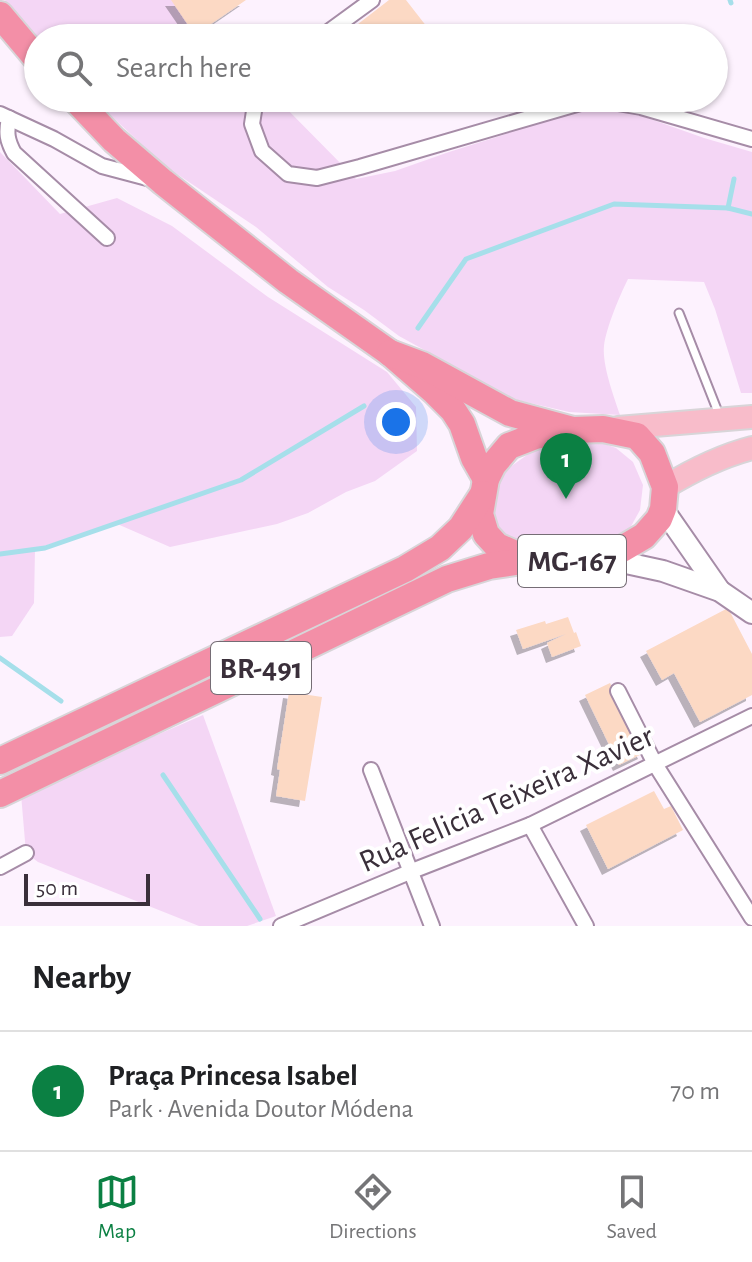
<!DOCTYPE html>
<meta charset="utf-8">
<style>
:root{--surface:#fff;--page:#f2f2f2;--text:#202124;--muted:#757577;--line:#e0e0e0;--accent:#0b8043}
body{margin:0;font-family:"Alegreya Sans",sans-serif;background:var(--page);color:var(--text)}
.scale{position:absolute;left:24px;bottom:20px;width:126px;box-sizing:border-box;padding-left:8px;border:4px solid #3a2f3a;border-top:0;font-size:22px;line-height:28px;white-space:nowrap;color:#3a2f3a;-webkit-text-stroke:6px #fff;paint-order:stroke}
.you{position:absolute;left:396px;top:422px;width:28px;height:28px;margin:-20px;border:6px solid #fff;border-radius:50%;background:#1a73e8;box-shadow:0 0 0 12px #1a73e833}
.badge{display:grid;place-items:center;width:52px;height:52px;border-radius:50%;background:var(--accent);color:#fff;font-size:26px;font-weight:700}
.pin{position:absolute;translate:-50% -66px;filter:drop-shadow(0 2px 4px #0008)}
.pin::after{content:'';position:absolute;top:42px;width:28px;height:24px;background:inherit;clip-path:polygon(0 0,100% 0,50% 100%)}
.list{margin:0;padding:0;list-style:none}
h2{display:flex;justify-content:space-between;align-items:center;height:104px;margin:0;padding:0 32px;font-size:34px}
h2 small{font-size:26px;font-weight:400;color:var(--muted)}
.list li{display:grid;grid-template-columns:52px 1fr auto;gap:24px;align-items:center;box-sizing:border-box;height:120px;padding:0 32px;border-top:2px solid var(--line)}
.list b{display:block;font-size:30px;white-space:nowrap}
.list p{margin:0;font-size:26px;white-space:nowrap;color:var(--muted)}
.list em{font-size:26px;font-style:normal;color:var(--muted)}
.icon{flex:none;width:44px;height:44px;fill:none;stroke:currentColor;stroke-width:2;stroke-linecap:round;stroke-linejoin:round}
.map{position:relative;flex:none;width:752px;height:926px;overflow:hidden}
.search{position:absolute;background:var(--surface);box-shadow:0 2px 6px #0004;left:24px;right:24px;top:24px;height:88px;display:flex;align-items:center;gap:20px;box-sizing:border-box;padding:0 28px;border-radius:44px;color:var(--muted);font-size:30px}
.sheet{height:224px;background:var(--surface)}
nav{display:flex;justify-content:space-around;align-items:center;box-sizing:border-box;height:112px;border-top:2px solid var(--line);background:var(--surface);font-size:22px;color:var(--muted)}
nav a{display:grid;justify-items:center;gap:4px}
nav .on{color:var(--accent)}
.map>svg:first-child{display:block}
.green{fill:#f4d6f5}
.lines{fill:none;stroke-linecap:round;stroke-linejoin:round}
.stream{stroke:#a6dfea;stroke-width:5}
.building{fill:#fcd9c4;filter:url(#shadow)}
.lane-casing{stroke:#a68ca7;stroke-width:11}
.street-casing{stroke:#a68ca7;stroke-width:18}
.secondary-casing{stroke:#a68ca7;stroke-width:24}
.primary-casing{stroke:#d8d5d8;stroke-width:26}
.highway-casing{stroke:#d8d5d8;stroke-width:30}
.lane{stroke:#fff;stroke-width:7}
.street{stroke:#fff;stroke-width:14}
.secondary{stroke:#fff;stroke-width:20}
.primary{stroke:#f8bcca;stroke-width:22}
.highway{stroke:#f38fa7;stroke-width:26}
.labels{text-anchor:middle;stroke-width:8;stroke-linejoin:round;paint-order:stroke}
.shield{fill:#fff;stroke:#756d75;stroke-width:2}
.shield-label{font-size:30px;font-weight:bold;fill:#3a2f3a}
.street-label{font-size:32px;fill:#3a2f3a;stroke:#fff}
</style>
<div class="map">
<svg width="752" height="926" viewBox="0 0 752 926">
<defs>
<filter id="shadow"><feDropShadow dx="-6" dy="6" stdDeviation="0" flood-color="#0004"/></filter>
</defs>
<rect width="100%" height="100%" fill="#fdf2fe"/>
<!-- green -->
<g class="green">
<polygon points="5,0 179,0 217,38 38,38 38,42 14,18"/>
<path d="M92,98H276L356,179L395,171L449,152L503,135L594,99L704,138L752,152V393H741L715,309L704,282L628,279C620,295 606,328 604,346C602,365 614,397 620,415L569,412L513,399L399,336L364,310L328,287L256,227L165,166Z"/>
<polygon points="0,152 60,214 117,198 172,226 268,297 387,372 416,407 417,451 375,481 346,492 308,513 277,524 170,547 115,523 35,549 34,603 12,636 0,637"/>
<polygon points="596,441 616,448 633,462 643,485 640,510 629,530 606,543 519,548 498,535 490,513 490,489 503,472 534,450 562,444"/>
<polygon points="203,715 276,916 247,926 199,926 38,862 26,853 21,794"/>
</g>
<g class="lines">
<!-- stream -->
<g class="stream">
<polyline points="730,0 731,3"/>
<polyline points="728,208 734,179"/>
<polyline points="418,328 466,259 614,204 728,208 752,214"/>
<polyline points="0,554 45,548 241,480 364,406"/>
<polyline points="0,658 61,701"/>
<polyline points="163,775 260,919"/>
</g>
</g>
<!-- building -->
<g class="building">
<polygon points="171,0 246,0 195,35"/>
<polygon points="389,0 406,0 427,27 412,38 340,38"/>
<polygon points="728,608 752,654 752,695 700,722 674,673 662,680 646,651"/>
<polygon points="568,617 574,633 576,632 581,646 552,657 547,643 566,634 523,649 516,630 545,621 546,624"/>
<polygon points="610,683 644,753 619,765 585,695"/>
<polygon points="289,692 322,697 305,801 276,796 280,770 277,769"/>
<polygon points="654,791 664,809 671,806 683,830 608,869 586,825"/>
</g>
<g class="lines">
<defs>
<polyline id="lane" points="679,313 720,417"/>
<g id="street">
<polyline points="320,38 372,0"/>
<polyline points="256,98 252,124 262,151 288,174 317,178 360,167 594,99 641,107 752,139"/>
<polyline points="0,114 54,139 102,166 151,179"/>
<path d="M9,118C6,133 7,140 14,153L107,238"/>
<polyline points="618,691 655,764 752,918"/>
<polyline points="371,770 432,926"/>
<polyline points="530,825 586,926"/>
<polyline points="0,867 26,853"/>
<polyline points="281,926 412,871 530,825 752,716"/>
</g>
<g id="secondary">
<polyline points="663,509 720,591"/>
<polyline points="595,562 626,563 663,571 720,591 752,613"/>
</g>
<g id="primary">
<polyline points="618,428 752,417"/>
<path d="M665,487C693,470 721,456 752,448"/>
</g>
<g id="highway">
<polyline points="0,15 38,60"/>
<polyline points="74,98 114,140 163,182 288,281 390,353 435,392 453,410 462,424 474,458 486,479"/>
<polyline points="390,353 422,365 510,413 573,430 603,429 637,436 652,453 665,487 663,509 659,519 644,536 622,549 578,561 529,560 497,546 486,534 480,514 486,479 493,465 509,446 535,436 573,430"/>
<polyline points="0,761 405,569 440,548 461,528 483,494"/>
<polyline points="0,794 447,579 489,566 529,560"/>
</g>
</defs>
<!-- lane casing -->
<use href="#lane" class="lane-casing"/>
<!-- street casing -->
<use href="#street" class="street-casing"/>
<!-- secondary casing -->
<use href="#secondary" class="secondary-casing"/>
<!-- primary casing -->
<use href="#primary" class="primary-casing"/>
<!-- highway casing -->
<use href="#highway" class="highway-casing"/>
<!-- lane -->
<use href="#lane" class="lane"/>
<!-- street -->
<use href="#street" class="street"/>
<!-- secondary -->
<use href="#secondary" class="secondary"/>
<!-- primary -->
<use href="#primary" class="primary"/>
<!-- highway -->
<use href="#highway" class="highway"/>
</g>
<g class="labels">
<!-- shield labels -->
<g class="shield">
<rect x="518" y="535" width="108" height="52" rx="6"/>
<rect x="211" y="642" width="100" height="52" rx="6"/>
</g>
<g class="shield-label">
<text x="572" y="571">MG-167</text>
<text x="261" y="678">BR-491</text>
</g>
<!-- street labels -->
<g class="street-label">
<text transform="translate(506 798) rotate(-24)" y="11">Rua Felicia Teixeira Xavier</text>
</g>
</g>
</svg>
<div class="scale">50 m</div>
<div class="you"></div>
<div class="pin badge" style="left:566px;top:499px">1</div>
<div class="search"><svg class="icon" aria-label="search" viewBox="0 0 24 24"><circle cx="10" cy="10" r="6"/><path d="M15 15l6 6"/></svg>Search here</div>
</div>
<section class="sheet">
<h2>Nearby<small></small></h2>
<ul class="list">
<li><span class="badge">1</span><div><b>Praça Princesa Isabel</b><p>Park · Avenida Doutor Módena</p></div><em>70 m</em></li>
</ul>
</section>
<nav>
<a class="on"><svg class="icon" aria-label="map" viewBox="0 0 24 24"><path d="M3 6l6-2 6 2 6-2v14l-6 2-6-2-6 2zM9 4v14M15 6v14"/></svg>Map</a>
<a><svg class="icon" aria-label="directions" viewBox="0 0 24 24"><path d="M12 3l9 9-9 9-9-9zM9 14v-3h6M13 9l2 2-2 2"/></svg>Directions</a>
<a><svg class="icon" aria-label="saved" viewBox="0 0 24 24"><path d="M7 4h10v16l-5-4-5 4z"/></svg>Saved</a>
</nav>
